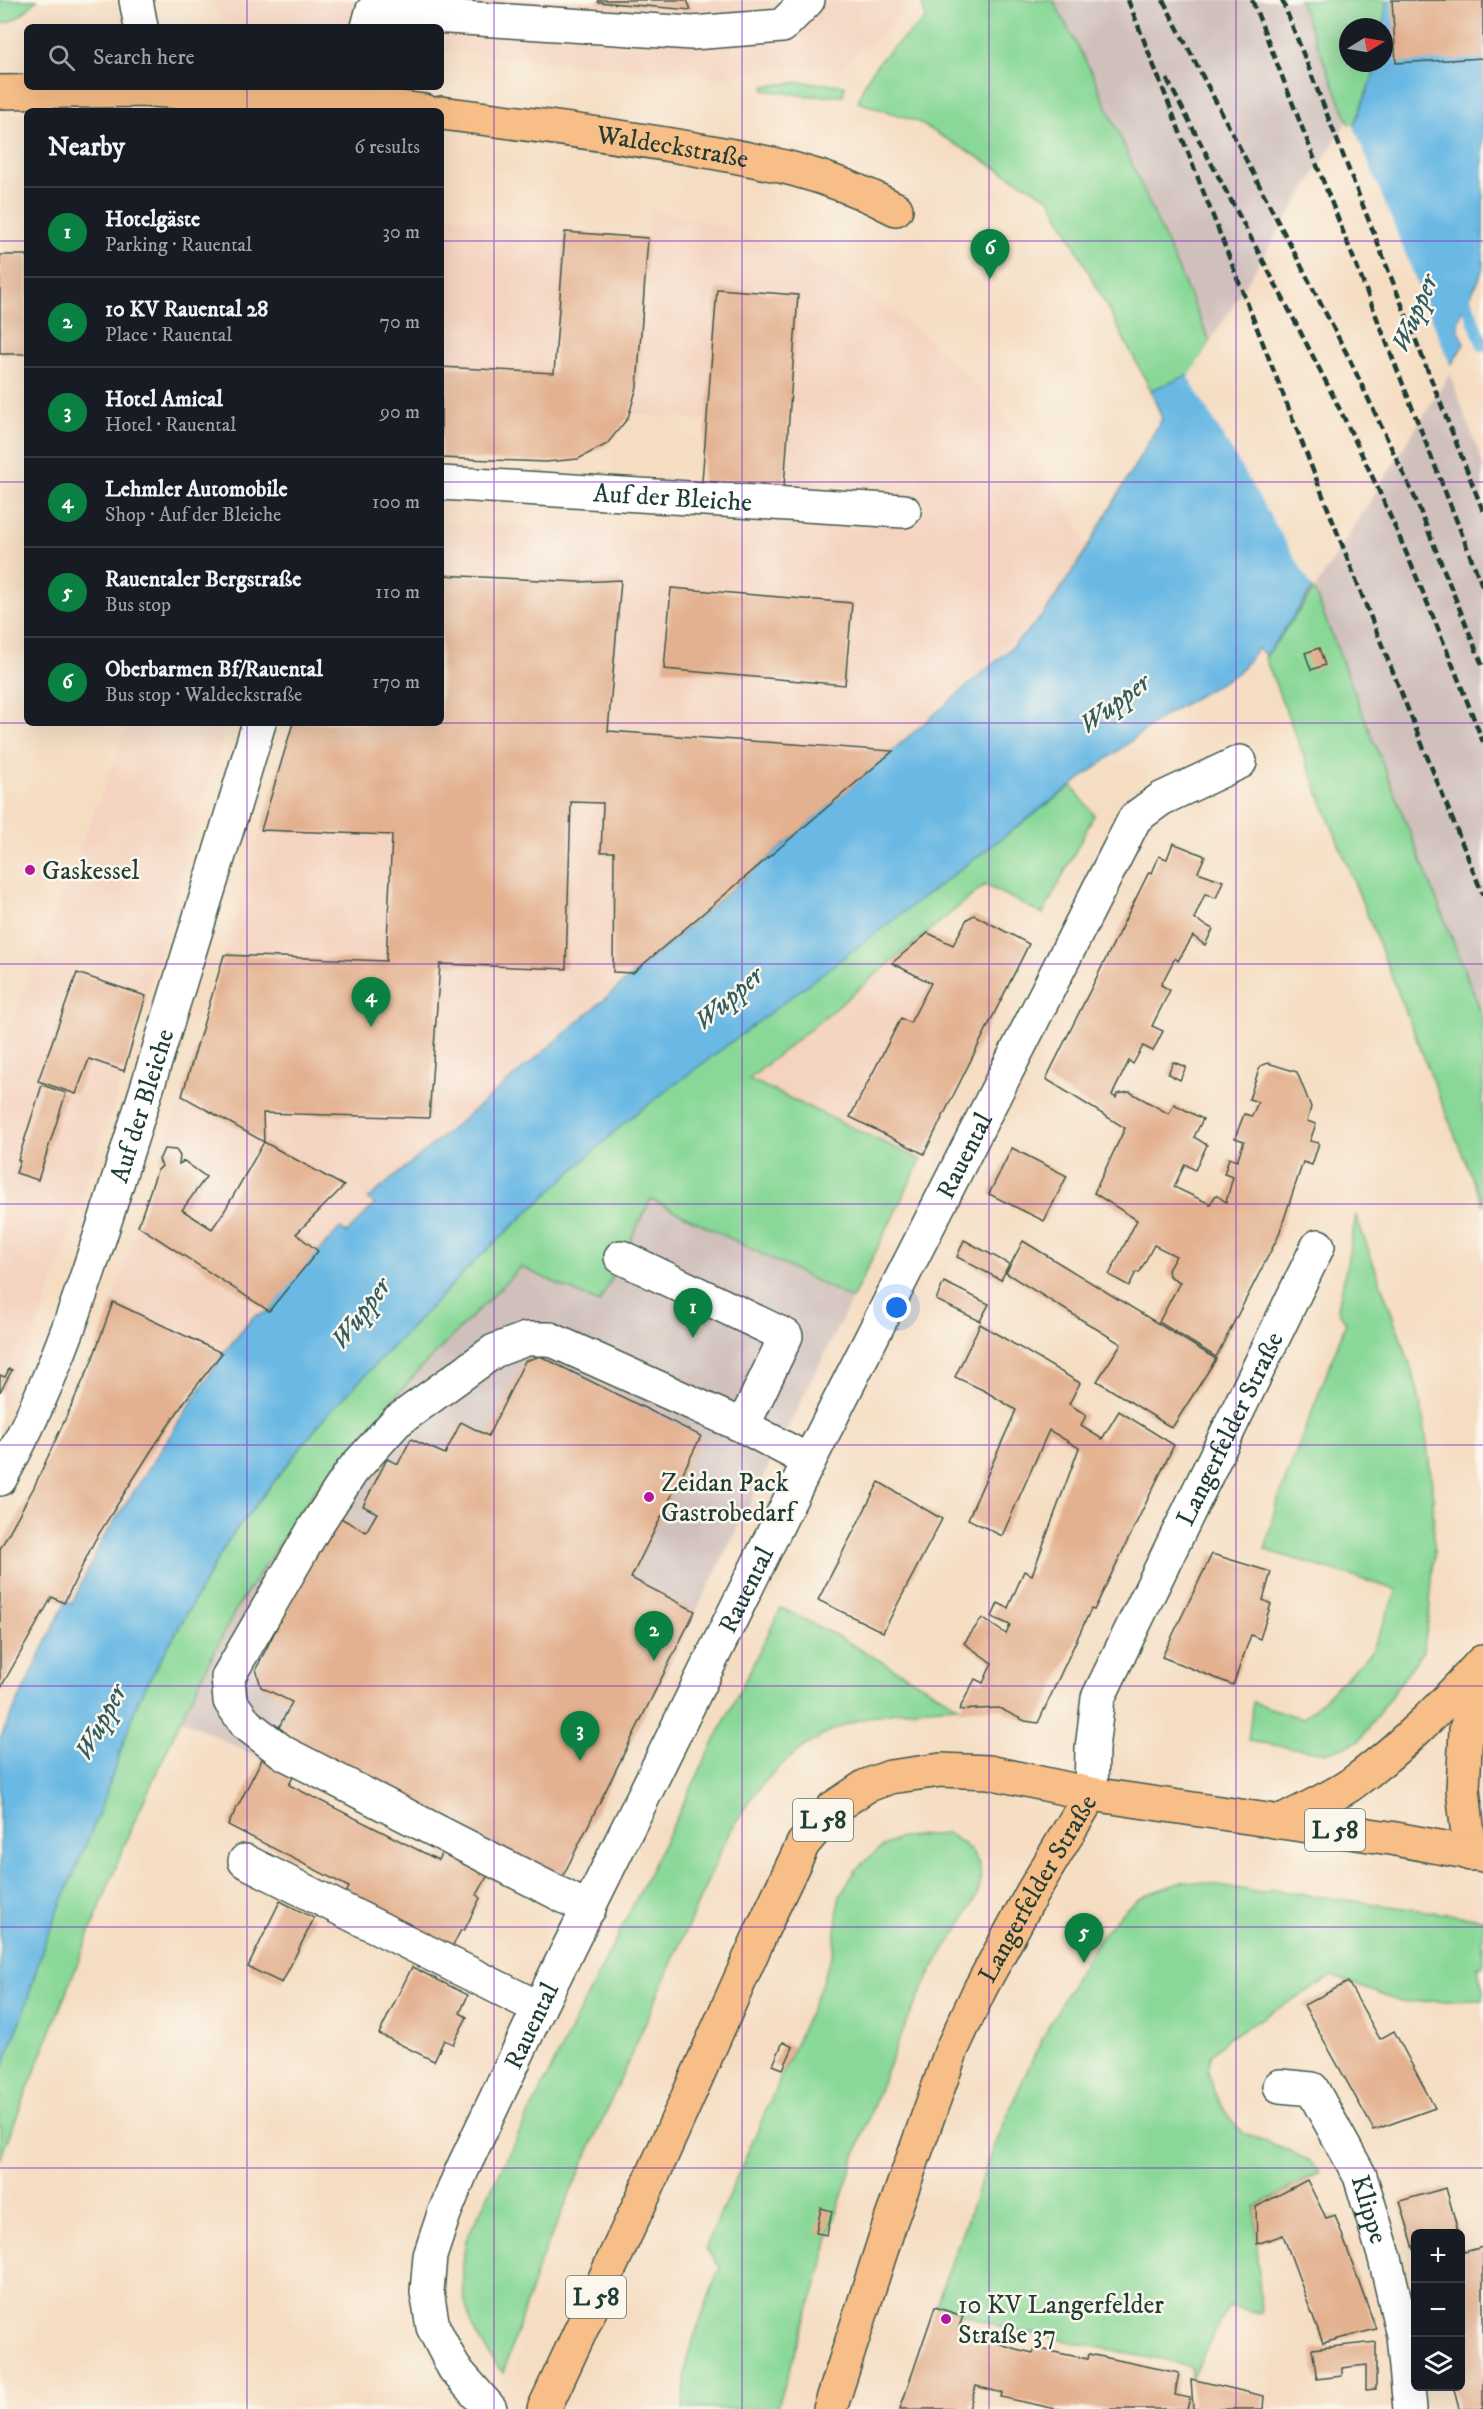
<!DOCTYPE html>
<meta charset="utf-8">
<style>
:root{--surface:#171b24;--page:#20242c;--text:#f1f3f6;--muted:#9ea1a6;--line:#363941;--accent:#0b8043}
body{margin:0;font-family:"IM FELL DW Pica",serif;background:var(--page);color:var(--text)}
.controls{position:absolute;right:18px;bottom:18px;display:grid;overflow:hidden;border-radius:9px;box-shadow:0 6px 24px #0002}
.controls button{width:54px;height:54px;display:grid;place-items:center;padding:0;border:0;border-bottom:2px solid var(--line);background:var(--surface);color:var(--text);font:30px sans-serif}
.compass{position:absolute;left:1339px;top:18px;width:54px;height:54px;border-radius:50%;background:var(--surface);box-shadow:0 6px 24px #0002;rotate:79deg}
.you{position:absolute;left:897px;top:1308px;width:21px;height:21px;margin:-15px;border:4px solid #fff;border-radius:50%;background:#1a73e8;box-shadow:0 0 0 9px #1a73e833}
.badge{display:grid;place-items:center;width:39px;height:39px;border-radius:50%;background:var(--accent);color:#fff;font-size:20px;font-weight:700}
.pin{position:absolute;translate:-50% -50px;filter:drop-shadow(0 2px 3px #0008)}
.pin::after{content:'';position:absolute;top:32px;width:21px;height:18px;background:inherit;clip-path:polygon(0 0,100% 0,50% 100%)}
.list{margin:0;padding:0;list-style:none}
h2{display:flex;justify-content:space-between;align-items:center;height:78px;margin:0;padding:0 24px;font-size:26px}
h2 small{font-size:20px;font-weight:400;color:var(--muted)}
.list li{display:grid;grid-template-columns:39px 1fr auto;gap:18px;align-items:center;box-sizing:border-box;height:90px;padding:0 24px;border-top:2px solid var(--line)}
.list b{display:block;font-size:22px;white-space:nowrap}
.list p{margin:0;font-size:20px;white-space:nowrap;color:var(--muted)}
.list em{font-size:20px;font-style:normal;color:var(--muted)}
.icon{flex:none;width:33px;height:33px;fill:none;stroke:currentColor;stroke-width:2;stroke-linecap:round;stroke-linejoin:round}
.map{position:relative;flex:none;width:1483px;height:2409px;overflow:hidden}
.search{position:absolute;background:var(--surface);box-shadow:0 6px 24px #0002;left:24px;top:24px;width:420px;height:66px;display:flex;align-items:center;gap:15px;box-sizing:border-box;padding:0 21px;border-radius:9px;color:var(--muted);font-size:22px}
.panel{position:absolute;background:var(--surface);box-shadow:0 6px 24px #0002;left:24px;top:108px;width:420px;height:618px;border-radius:9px}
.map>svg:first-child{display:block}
.built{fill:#f4d3c0}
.industrial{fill:#d0c0bc}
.green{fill:#89d898;stroke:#548a66;stroke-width:1.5}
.water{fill:#6ab9e4;stroke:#447b8c;stroke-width:1.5}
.pier{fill:#f5ddc2}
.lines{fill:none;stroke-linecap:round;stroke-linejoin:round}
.stream{stroke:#6ab9e4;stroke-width:12}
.building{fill:#e3b18f}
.minor-casing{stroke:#3f5549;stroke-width:36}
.major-casing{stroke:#3f5549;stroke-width:36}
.minor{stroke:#fff;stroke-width:33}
.major{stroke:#f7be88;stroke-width:33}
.rail{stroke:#1f3d34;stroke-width:4.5;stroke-dasharray:9 4.5;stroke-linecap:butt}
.grid{fill:none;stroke:#7b2cbf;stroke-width:1.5;stroke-opacity:0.55}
.poi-dot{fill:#b5179e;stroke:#fbf7ec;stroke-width:2}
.labels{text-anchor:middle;stroke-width:5;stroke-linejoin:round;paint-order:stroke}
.shield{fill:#fbf7ec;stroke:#61756b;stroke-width:1.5}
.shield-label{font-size:24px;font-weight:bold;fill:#1f3d34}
.street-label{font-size:26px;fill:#1f3d34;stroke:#fbf7ec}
.poi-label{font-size:26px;fill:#1f3d34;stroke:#fbf7ec;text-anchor:start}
.water-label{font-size:27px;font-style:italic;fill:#325c60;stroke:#fbf7ec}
</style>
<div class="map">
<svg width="1483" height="2409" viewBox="0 0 1483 2409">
<rect width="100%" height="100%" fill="#fbf7ec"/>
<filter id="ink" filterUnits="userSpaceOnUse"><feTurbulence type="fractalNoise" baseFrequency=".0167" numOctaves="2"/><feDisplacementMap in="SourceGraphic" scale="12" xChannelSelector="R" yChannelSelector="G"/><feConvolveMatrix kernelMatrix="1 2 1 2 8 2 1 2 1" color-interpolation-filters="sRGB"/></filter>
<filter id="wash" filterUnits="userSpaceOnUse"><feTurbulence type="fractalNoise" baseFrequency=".008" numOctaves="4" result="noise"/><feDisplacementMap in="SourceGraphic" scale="24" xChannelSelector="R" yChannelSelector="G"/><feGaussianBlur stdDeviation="1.35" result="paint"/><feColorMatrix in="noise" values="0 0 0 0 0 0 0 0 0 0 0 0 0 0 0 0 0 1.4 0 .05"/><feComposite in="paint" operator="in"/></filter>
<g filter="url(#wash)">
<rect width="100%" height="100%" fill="#f5ddc2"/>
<!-- built -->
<g class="built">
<polygon points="209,0 902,0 905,11 841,68 801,66 764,68 733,76 718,77 441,51 441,27 256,27 223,22"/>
<polygon points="650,209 724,227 791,253 854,286 912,326 965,373 1013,425 1055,484 1088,547 1045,613 892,750 369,1199 375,1203 346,1233 340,1228 319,1251 311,1255 268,1312 254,1317 223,1353 97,1549 71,1604 66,1601 65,1604 0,1568 24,1508 92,1361 182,1097 293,723 441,723 441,521 678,531 698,519 705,420 630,413 606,447 576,460 542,462 441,458 441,215 565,232 647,238"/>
<polygon points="129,723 227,723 121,1082 33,1340 0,1410 0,1052"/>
<polygon points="891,963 993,1015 921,1160 748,1079"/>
</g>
<!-- industrial -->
<g class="industrial">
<polygon points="1053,0 1299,0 1348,120 1210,342 1093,75"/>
<polygon points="1450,374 1483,465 1483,1017 1314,590"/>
<polygon points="651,1199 852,1299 550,1903 181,1719 237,1607 318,1486 418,1371 521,1267 599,1303"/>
</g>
<!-- green -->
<g class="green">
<path d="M0,0H37C27,10 15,23 0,23Z"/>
<path d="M921,0H1053L1093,75L1210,342L1191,375L1151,390L1050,199L916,121L858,102C868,63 897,44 926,19Z"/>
<polygon points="1299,0 1387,0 1383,27 1348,27 1348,63 1378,63 1352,130"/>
<polygon points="799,82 845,85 843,96 809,96 764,90 765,86"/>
<polygon points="1314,590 1483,1017 1483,1206 1265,658"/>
<polygon points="1072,786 1094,815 1043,914 985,885 749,1079 921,1160 852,1299 651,1199 599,1303 521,1267 418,1371 318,1486 237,1607 181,1719 131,1829 0,2159 0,2075 23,2014 44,1944 99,1813 139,1698 229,1539 324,1418 472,1264 625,1122 714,1053"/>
<polygon points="1356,1216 1404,1347 1417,1387 1425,1429 1433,1493 1434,1556 1429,1616 1423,1651 1359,1741 1326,1753 1248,1741 1253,1702 1303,1719 1371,1653 1397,1590 1265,1550 1276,1505 1346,1323 1338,1309"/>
<path d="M781,1608L837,1636L959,1706C872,1710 810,1723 753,1796C744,1808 736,1822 728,1835L539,2264L503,2373C468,2330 456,2296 466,2240Z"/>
<path d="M948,1834C967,1845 984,1858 980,1883C977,1907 946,1945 934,1967C899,2032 873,2104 849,2174C839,2206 827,2238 821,2271L777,2409H683L687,2357L720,2266L705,2249L820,1988L834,1948L839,1898L855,1870L878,1850L894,1840L911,1836Z"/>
<path d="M1185,1881L1219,1885L1261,1893L1273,1890L1483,1919V1967H1477L1483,1989V2000L1400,2002L1333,1976L1228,2038L1211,2055L1208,2071L1214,2092L1231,2121L1244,2133L1286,2149L1307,2160L1320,2172L1255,2207L1261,2313L1228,2307L1191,2379V2366L1008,2329L936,2305C975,2197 1012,2088 1069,1989C1085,1960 1102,1930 1127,1908C1143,1893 1165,1888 1185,1881Z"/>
</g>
<!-- water -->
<path class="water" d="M1387,0H1483V268C1479,287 1459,307 1458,326C1458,331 1462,338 1464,344L1313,588L1266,656L1258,648L1239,672L1164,716L625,1122L472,1264L324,1418L229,1539L139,1698L99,1813L44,1944L23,2014L0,2075V1739L66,1601L72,1604L101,1542L223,1354L254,1316L268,1312L311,1255L319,1251L340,1228L347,1233L375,1204L368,1199L556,1041L1010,649L1045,613L1083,555L1162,419L1151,390L1191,374L1352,130L1378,63H1384L1383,27Z"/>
<!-- pier -->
<polygon class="pier" points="1352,122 1452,369 1314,590 1188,377"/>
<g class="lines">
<!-- stream -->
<polyline class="stream" points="1462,290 1483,345"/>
</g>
<g id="blocks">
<!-- building -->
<g class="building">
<polygon points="598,0 687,0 691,10 598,2"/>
<polygon points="1392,0 1483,0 1483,58 1396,63"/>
<polygon points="565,232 648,238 637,387 628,418 607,444 578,459 546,462 441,458 441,367 554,373"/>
<rect x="0" y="255" width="27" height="99"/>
<polygon points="717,289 798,295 784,487 702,481"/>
<polygon points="441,575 579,582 621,580 608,731 893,751 633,973 613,972 614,852 601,852 603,803 571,802 566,969 440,964 429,1118 263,1113 264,1142 182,1096 224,955 386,961 392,835 261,830 293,723 441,723"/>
<polygon points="671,588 852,603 845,685 664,669"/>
<polygon points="1319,648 1325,665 1311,670 1305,653"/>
<polygon points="1173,843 1205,856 1198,872 1223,881 1216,898 1205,894 1194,919 1213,929 1205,945 1193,936 1178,961 1175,958 1161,985 1170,990 1152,1026 1163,1031 1153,1051 1143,1046 1133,1064 1129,1061 1112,1095 1116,1098 1117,1094 1130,1092 1169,1114 1174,1104 1203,1119 1194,1137 1207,1145 1195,1170 1185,1164 1174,1187 1210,1204 1216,1195 1226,1202 1233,1177 1224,1174 1229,1158 1237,1161 1244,1141 1235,1138 1244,1114 1252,1116 1258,1102 1249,1099 1260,1066 1268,1063 1297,1072 1311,1107 1307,1121 1316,1124 1310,1141 1319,1143 1312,1165 1303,1162 1278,1237 1216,1357 1159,1322 1180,1282 1169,1276 1168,1270 1176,1256 1154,1245 1139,1273 1136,1272 1129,1286 1109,1275 1137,1220 1094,1193 1125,1128 1046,1079 1149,872 1152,873 1159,856 1167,859"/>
<polygon points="974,915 1029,944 924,1154 850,1117 901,1018 910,1023 931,983 892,963 928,933 953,945 967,919"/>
<polygon points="77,973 146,996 124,1071 89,1059 76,1094 38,1081"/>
<polygon points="1173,1062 1186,1067 1180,1080 1168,1074"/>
<polygon points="42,1085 66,1093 38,1180 16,1173 20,1161 18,1160"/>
<polygon points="264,1142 344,1186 296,1234 318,1251 269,1311 138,1226 157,1171 162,1166 159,1160 164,1149 176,1150 180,1156 179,1164 184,1161 206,1177 182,1210 212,1229 225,1210"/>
<polygon points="1012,1148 1067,1176 1044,1221 989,1194"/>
<polygon points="964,1240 1009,1264 1001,1280 957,1257"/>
<polygon points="1023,1241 1216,1359 1172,1428 1097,1381 1121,1344 1006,1273"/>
<polygon points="944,1282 989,1304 980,1321 936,1300"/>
<polygon points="113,1302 222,1353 187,1398 151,1451 95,1540 64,1603 52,1597 0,1689 0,1549 34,1487 91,1363"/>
<polygon points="980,1324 1080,1383 1069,1404 1086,1415 1081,1426 1102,1439 1119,1411 1174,1445 1094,1610 1091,1609 1038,1723 1025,1721 999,1708 959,1710 975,1679 983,1683 992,1663 964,1643 982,1618 1006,1634 1010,1625 992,1617 998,1603 1008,1608 1024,1571 1032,1575 1079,1448 1049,1430 1002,1536 968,1519 1016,1410 985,1391 955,1377"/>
<polygon points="540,1356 701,1436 631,1578 695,1611 562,1878 276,1733 292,1702 261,1687 256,1669 317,1548 337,1516 366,1532 377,1513 363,1506 387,1459 398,1464 411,1439 445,1454 461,1422 488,1436 525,1361"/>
<polygon points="9,1369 12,1370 0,1392 0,1375 5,1377"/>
<polygon points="879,1482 942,1519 883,1632 818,1600"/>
<polygon points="1212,1554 1271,1572 1263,1600 1271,1604 1260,1639 1251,1635 1233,1685 1162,1657"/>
<polygon points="262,1759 294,1775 289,1785 438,1860 443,1850 489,1873 477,1895 480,1898 464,1931 461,1930 450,1951 344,1897 349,1887 228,1825"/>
<polygon points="280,1901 314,1918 282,1983 248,1967"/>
<polygon points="412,1967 468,1995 460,2013 467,2017 453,2044 444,2040 434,2061 379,2034"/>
<polygon points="1348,1982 1380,2039 1394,2031 1435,2108 1374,2130 1304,2005"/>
<polygon points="783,2042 793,2047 783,2069 773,2065"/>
<polygon points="1307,2180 1326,2218 1335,2215 1376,2329 1323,2343 1283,2235 1257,2244 1256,2207"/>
<polygon points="1446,2188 1459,2234 1416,2234 1415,2252 1400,2201"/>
<polygon points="821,2208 832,2211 827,2235 816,2233"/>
<polygon points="1461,2241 1464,2252 1483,2247 1483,2409 1459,2409 1453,2386 1461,2386"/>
<polygon points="935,2307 963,2316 958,2330 1016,2349 1033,2353 1034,2348 1088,2359 1089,2354 1179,2373 1175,2395 1190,2398 1187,2409 1056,2409 1001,2397 1002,2393 976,2386 969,2409 900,2409"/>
<polygon points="1376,2342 1376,2389 1366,2390 1366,2365 1342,2368 1342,2376 1317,2379 1312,2349"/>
<polygon points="1191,2379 1264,2396 1263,2409 1193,2409"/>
</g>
</g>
</g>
<g filter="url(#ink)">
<use href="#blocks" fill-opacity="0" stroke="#3f5549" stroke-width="1.5"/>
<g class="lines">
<defs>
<g id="minor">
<polyline points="136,0 141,27"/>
<polyline points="368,27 372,12 692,33 782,26 808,0"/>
<path id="s1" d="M441,483L904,511"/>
<polyline points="621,1257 786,1336 743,1426 809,1461"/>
<path id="s2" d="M0,1479C60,1372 95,1253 132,1136C175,998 218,861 259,723"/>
<path id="s3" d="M1091,1794L1092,1749L1098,1698L1318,1246"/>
<polyline points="245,1861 539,2008"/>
<polyline points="589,1909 284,1753 246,1724 230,1701 228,1677 315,1527 352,1471 396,1422 494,1351 526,1339 550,1339 743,1426"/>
<path id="s4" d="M1280,2086L1312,2089L1360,2176L1385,2258L1403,2335L1410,2409"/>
<path id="s5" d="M490,2409L454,2368L433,2327L427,2292L430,2256L444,2214L462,2170L539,2008L809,1461L1135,818L1161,799L1240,762"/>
</g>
<g id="major">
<polyline points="0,92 152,90 386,106 425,111"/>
<path id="s6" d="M441,113C520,123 598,133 677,146C758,160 822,170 896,209"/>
<path d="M1281,1822C1303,1810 1329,1799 1350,1785C1400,1749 1441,1707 1482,1662"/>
<polyline points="1470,1854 1463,1789 1466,1730 1481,1666"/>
<polyline points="544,2409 648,2186 764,1926 803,1844 833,1808 866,1786 890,1777 941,1770 989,1772 1091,1794 1390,1838 1483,1855"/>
<path id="s7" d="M830,2409L891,2220L952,2049L980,1989L1032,1893L1091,1794"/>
</g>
</defs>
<!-- minor casing -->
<use href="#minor" class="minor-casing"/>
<!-- major casing -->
<use href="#major" class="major-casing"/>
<!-- minor -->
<use href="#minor" class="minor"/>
<!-- major -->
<use href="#major" class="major"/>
<!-- rail -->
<g class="rail">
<polyline points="1128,0 1369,613 1483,895"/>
<polyline points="1163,0 1349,358 1415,498 1483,667"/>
<polyline points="1252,0 1483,588"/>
<polyline points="1282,0 1483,511"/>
<path d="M1167,79C1238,216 1314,351 1379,491C1416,573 1450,657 1483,742"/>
</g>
</g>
</g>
<!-- grid -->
<path class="grid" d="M247,0V27M494,0V2409M742,0V2409M989,0V2409M1236,0V2409M247,87V111M0,241H27M441,241H1483M0,482H27M441,482H1483M0,723H27M247,723V2409M441,723H1483M0,964H1483M0,1204H1483M0,1445H1483M0,1686H1483M0,1927H1483M0,2168H1483"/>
<!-- markers -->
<g class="poi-dot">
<circle cx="30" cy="870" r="6"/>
<circle cx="649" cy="1497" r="6"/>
<circle cx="946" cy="2319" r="6"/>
</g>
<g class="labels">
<!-- shield labels -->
<g class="shield">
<rect x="793" y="1799" width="60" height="42" rx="4.5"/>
<rect x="1305" y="1809" width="60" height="42" rx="4.5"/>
<rect x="566" y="2276" width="60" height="42" rx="4.5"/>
</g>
<g class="shield-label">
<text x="823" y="1828">L 58</text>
<text x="1335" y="1838">L 58</text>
<text x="596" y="2305">L 58</text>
</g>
<!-- street labels -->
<g class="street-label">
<text dy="9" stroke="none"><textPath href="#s6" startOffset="234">Waldeckstraße</textPath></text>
<text dy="9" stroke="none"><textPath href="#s1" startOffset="232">Auf der Bleiche</textPath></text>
<text dy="9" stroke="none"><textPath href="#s2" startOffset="400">Auf der Bleiche</textPath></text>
<text dy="9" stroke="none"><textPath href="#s5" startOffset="1396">Rauental</textPath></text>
<text dy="9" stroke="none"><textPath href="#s3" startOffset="396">Langerfelder Straße</textPath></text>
<text dy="9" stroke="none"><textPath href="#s5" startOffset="910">Rauental</textPath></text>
<text dy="9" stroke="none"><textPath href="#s7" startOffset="562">Langerfelder Straße</textPath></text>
<text dy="9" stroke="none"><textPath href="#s5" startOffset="424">Rauental</textPath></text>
<text dy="9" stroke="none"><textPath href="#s4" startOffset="166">Klippe</textPath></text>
</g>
<!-- poi labels -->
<g class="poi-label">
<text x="42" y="879">Gaskessel</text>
<text x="661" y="1491">Zeidan Pack<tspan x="661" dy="30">Gastrobedarf</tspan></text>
<text x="958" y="2313">10 KV Langerfelder<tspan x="958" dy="30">Straße 37</tspan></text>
</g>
<!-- water labels -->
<g class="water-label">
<text transform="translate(1414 313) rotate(-67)" y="9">Wupper</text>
<text transform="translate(1114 703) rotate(-37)" y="9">Wupper</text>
<text transform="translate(728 998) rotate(-41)" y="9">Wupper</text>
<text transform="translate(360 1313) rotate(-53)" y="9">Wupper</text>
<text transform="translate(100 1722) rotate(-62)" y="9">Wupper</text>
</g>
</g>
</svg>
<div class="controls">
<button>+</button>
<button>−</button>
<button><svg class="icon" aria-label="layers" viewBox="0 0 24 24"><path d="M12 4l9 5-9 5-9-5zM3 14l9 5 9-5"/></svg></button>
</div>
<svg class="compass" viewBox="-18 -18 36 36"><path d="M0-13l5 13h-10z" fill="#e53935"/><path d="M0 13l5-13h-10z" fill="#9ea1a6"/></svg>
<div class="you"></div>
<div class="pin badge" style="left:693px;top:1338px">1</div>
<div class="pin badge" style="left:654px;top:1661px">2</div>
<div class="pin badge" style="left:580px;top:1761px">3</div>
<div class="pin badge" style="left:371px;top:1027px">4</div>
<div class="pin badge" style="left:1084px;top:1963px">5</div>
<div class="pin badge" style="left:990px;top:279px">6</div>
<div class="search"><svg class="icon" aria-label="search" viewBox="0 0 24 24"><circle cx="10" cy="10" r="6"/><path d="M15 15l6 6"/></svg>Search here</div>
<section class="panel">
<h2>Nearby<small>6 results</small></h2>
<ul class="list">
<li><span class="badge">1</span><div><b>Hotelgäste</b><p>Parking · Rauental</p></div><em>30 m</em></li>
<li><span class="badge">2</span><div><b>10 KV Rauental 28</b><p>Place · Rauental</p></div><em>70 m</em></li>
<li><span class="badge">3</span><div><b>Hotel Amical</b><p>Hotel · Rauental</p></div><em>90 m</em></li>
<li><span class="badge">4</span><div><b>Lehmler Automobile</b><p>Shop · Auf der Bleiche</p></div><em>100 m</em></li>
<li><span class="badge">5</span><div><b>Rauentaler Bergstraße</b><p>Bus stop</p></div><em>110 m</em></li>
<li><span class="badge">6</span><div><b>Oberbarmen Bf/Rauental</b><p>Bus stop · Waldeckstraße</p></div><em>170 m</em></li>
</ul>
</section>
</div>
